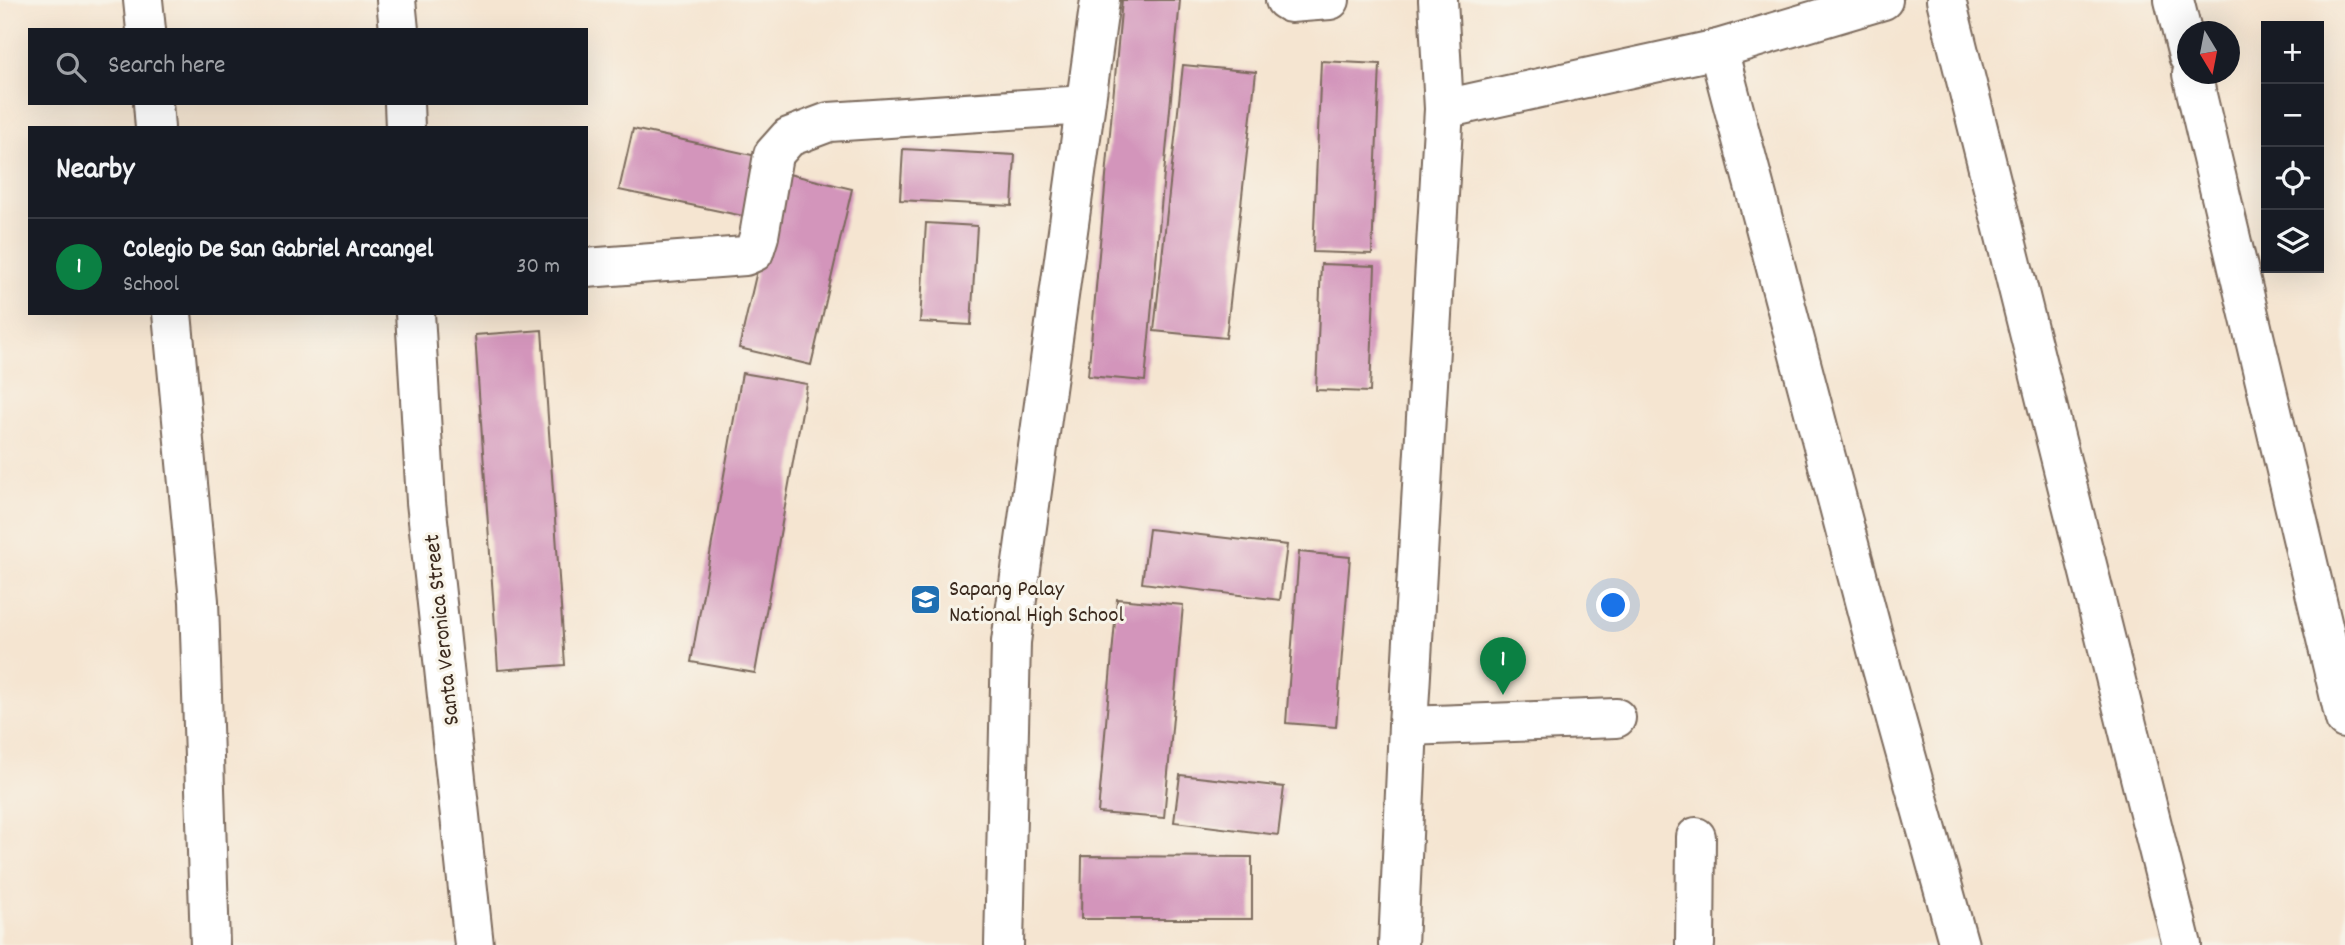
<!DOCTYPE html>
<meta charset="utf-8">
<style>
:root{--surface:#171b24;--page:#242831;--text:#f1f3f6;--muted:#9ea1a6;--line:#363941;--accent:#0b8043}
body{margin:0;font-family:Dekko,sans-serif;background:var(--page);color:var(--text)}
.controls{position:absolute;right:21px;top:21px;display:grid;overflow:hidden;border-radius:0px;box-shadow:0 7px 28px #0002}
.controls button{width:63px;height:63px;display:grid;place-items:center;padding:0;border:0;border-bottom:2px solid var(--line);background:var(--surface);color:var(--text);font:35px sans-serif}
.compass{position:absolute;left:2177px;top:21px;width:63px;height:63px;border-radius:50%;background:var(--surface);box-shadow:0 7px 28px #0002;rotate:170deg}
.you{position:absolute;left:1614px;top:606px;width:24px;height:24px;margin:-18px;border:5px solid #fff;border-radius:50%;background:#1a73e8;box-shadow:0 0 0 10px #1a73e833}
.badge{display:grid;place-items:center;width:46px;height:46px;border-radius:50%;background:var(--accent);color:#fff;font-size:23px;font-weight:700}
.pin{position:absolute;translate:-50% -58px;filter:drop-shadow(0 2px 4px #0008)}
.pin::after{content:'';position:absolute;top:37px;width:24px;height:21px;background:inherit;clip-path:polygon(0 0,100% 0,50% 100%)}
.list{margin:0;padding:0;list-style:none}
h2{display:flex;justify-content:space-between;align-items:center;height:91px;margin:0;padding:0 28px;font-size:30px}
h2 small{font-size:23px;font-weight:400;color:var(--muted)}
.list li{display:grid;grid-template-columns:46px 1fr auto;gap:21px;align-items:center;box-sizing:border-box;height:98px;padding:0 28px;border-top:2px solid var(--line)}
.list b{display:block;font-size:26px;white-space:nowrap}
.list p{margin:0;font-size:23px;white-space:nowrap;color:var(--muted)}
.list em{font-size:23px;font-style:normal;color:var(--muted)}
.icon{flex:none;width:38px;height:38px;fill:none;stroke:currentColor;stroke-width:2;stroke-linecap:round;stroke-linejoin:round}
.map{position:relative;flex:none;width:2345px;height:945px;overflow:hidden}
.search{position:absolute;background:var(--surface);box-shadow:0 7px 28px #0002;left:28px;top:28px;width:560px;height:77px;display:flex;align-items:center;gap:18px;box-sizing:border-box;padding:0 24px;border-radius:0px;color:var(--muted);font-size:26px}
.panel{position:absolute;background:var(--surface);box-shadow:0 7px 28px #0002;left:28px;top:126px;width:560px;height:189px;border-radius:0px}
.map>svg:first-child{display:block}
.building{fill:#d395bb}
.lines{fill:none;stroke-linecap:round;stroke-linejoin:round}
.minor-casing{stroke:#7c6b5d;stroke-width:42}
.minor{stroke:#fff;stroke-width:38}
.labels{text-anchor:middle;stroke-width:6;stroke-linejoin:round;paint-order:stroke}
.poi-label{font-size:23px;fill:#3b2a1e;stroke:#f7f3e8;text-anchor:start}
.street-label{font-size:23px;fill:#3b2a1e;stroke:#f7f3e8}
</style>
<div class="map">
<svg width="2345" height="945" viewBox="0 0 2345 945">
<rect width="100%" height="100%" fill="#f7f3e8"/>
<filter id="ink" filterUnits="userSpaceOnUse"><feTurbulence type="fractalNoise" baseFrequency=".0143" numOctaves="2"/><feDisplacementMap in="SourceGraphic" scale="14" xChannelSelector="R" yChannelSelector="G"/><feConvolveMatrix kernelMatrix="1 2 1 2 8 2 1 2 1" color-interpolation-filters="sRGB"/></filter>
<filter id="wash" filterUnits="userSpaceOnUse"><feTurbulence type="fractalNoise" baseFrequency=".00686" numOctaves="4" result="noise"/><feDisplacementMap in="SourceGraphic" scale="28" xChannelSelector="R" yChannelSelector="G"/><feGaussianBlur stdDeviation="1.57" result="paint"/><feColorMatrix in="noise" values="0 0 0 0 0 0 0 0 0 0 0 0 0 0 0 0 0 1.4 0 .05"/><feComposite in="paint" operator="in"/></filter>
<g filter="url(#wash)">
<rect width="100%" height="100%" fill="#f5e5d1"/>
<g id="blocks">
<!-- building -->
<g class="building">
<polygon points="1122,0 1180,0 1145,381 1088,376"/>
<polygon points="1321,61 1380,64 1372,254 1313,252"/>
<polygon points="1183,65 1256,72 1226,338 1154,331"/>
<polygon points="633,129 761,157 748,217 619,190"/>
<polygon points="903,149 1015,155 1012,206 900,200"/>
<polygon points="780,172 852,189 811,365 739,348"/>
<polygon points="926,223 977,226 971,325 920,322"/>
<polygon points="1321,264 1375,266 1370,392 1316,390"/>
<polygon points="542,330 565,665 498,670 475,335"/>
<polygon points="742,373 807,384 755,673 691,662"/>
<polygon points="1149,529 1287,545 1280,600 1142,583"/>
<polygon points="1299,552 1350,557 1336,727 1286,723"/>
<polygon points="1117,599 1183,605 1164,818 1098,813"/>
<polygon points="1180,775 1284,787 1278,835 1174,822"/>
<polygon points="1082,856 1252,857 1252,919 1081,919"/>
</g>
</g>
</g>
<g filter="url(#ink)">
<use href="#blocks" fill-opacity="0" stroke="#7c6b5d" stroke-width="2"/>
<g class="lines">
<defs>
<g id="minor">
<polyline points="143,0 146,30"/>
<polyline points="396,0 399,30"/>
<polyline points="1285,0 1290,3 1330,0"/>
<polyline points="1946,0 2182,945"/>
<polyline points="2174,0 2188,56"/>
<polyline points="1718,49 1882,669 1959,945"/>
<polyline points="2192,74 2345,719"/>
<polyline points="153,103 155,128"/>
<polyline points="404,103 405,128"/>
<polyline points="1444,109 1718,49 1883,0"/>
<polyline points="586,268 745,256 754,252 759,236 773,155 789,137 829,122 1085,105"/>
<polyline points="172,313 199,601 210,945"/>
<polyline points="415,313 426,502 474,945"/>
<polyline points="1408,726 1616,718"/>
<polyline points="1004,945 1011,642 1100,0"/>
<polyline points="1398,945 1408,726 1444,109 1438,0"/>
<polyline points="1695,945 1696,837"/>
</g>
</defs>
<!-- minor casing -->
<use href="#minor" class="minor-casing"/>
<!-- minor -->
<use href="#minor" class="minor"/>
</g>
</g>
<!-- icons -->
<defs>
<symbol id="school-square" viewBox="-11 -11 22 22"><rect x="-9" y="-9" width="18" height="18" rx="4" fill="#1f6fb2" stroke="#f7f3e8"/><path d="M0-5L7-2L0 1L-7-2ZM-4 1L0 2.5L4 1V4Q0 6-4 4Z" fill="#fff"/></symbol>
</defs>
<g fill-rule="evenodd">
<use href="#school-square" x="908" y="582" width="35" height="35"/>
</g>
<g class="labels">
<!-- poi labels -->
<g class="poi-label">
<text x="949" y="595">Sapang Palay<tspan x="949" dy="26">National High School</tspan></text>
</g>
<!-- street labels -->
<g class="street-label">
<text transform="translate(440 630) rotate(-96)" y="8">Santa Veronica Street</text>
</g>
</g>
</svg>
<div class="controls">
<button>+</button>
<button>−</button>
<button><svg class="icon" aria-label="locate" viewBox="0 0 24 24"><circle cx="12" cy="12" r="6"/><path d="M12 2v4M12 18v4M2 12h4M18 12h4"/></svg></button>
<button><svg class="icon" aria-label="layers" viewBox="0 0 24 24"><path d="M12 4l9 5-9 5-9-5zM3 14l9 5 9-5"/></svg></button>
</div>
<svg class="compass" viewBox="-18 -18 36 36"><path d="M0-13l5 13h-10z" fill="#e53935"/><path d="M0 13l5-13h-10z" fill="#9ea1a6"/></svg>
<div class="you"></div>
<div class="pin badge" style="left:1503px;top:695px">1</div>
<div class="search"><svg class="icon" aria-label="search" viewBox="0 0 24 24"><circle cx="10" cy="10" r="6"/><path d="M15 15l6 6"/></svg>Search here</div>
<section class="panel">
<h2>Nearby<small></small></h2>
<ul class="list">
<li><span class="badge">1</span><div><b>Colegio De San Gabriel Arcangel</b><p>School</p></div><em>30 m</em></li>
</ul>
</section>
</div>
